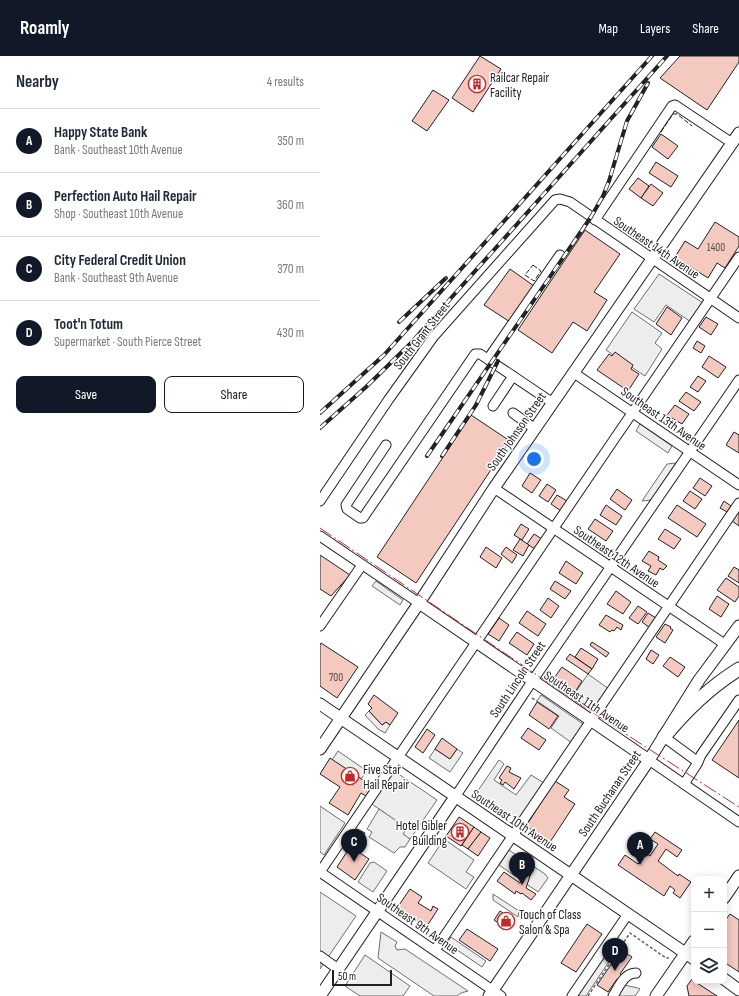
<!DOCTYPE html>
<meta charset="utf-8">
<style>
:root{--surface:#fff;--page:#f6f6f7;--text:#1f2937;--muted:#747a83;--line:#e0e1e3;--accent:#111827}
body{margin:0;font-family:"Sofia Sans Condensed",sans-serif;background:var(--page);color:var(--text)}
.controls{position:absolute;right:12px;bottom:12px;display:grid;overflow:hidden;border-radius:8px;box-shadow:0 2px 10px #0003}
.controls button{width:36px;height:36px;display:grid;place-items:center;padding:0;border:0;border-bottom:1px solid var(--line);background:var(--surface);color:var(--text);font:20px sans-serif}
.scale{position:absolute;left:12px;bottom:10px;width:60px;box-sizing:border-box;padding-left:4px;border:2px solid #222;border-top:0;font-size:11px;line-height:14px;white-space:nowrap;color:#222;-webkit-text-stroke:3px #fff;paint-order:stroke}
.you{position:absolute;left:214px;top:403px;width:14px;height:14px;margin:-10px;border:3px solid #fff;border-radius:50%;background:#1a73e8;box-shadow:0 0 0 6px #1a73e833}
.badge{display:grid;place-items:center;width:26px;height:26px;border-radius:50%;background:var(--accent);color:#fff;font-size:13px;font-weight:700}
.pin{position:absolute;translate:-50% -33px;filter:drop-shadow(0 1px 2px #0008)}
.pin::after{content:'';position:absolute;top:21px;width:14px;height:12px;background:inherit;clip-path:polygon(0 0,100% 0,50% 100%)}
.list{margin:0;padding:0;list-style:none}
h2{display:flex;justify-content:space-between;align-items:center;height:52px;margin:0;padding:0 16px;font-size:17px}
h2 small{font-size:13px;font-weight:400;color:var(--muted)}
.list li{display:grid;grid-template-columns:26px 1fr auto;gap:12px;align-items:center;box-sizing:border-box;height:64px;padding:0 16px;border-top:1px solid var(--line)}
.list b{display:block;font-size:15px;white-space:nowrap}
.list p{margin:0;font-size:13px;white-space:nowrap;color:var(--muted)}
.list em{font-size:13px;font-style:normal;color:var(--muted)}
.actions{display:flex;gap:8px;padding:12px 16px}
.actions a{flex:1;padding:9px 0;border:1px solid var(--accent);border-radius:8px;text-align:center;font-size:14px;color:var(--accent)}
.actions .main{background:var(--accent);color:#fff}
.icon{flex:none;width:22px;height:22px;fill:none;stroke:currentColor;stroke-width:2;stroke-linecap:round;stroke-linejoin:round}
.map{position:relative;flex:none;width:419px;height:940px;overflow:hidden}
header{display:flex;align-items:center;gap:24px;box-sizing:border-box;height:56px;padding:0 20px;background:var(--accent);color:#fff}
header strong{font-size:19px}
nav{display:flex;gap:22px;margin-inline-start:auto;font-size:14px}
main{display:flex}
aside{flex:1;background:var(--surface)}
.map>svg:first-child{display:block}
.green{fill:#eee;stroke:#6f6f6f}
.parking{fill:#ededed;stroke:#6f6f6f}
.building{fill:#f3c9c0;stroke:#222}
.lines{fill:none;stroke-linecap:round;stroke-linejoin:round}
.minor-casing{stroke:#222;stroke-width:11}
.major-casing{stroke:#222;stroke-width:13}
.highway-casing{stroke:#222;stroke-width:15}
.path{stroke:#646464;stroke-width:1.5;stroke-dasharray:3 2;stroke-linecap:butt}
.minor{stroke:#fff;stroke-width:9}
.major{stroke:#fff;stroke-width:11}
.highway{stroke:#fff;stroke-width:13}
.rail-casing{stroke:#222;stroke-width:4}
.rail{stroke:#fff;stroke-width:2.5;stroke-dasharray:8;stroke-linecap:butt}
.fence{stroke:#222;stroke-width:1;stroke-dasharray:5 2;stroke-linecap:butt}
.power{stroke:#c62828;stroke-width:1;stroke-dasharray:14 3 2 3;stroke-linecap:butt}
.labels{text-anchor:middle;stroke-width:3;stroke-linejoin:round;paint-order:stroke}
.number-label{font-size:11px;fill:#564c4a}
.poi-label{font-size:13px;fill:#222;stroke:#fff;text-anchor:start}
.street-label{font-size:13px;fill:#222;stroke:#fff}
</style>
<header>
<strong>Roamly</strong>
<nav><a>Map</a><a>Layers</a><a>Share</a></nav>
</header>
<main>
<aside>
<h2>Nearby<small>4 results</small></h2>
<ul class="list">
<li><span class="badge">A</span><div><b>Happy State Bank</b><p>Bank · Southeast 10th Avenue</p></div><em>350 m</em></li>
<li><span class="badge">B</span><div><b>Perfection Auto Hail Repair</b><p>Shop · Southeast 10th Avenue</p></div><em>360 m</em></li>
<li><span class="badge">C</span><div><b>City Federal Credit Union</b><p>Bank · Southeast 9th Avenue</p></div><em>370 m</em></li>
<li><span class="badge">D</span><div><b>Toot'n Totum</b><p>Supermarket · South Pierce Street</p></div><em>430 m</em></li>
</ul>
<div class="actions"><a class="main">Save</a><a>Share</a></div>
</aside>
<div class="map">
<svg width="419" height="940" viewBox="0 0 419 940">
<rect width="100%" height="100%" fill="#fff"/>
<!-- green -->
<polygon class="green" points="74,715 117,744 90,783 82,778 86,772 52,748"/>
<!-- parking -->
<g class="parking">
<polygon points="339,218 383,247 371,266 346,249 334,266 314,253"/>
<polygon points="312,256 342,277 335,287 342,293 325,320 286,294"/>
<polygon points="320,368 352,390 348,397 316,375"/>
<polygon points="356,407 331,444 322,445 347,408"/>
<polygon points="56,525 83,544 80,549 52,530"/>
<polygon points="268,618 289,633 272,658 232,631 234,624 255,637"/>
<polygon points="221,639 263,668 261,674 252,687 231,672 239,660 217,645"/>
<polygon points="49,655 62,669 66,666 70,669 65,677 58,673 45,659"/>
<polygon points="115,693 130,703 137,693 143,697 130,716 109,702"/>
<polygon points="18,695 47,715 41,723 12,704"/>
<polygon points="179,704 184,708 174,724 196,739 211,719 224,727 198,765 157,736"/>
<polygon points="0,750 25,767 4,799 0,796"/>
<polygon points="59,753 87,772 83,778 90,783 85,791 80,791 74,797 49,781 52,776 47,773"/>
<polygon points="124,783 154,804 146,816 154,821 146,833 108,807"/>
<polygon points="189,794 225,818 228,822 218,836 179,809"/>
<polygon points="54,806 67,815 53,836 38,826 50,807"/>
<polygon points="0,836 36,860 0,913"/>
<polygon points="173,838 199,855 198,861 173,844"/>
<polygon points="61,876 77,886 75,890 77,894 85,893 148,935 141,937 137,940 114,940 58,902"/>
<polygon points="131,881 166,905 162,911 127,887"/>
<polygon points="293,884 300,889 266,940 255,940"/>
<polygon points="45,899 90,930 83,940 40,940 25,930"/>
<polygon points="304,929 318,932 320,933 315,940 297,940"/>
</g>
<!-- building -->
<g class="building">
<polygon points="160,0 181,13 153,56 132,42"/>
<polygon points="360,0 419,0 419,6 387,54 340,22"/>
<polygon points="113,34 129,44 107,75 92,65"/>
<polygon points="341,78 358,90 348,103 332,91"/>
<polygon points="336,106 358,120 351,131 329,117"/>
<polygon points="318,122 329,130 321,142 309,133"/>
<polygon points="331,128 343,137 333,150 321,142"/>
<polygon points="395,166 419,181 419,190 405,212 397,207 388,222 355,201 365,185 378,193"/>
<polygon points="265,174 300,198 274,236 287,244 267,275 253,266 232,297 198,274"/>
<polygon points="190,213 214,230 190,266 164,249"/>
<polygon points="347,251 362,262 351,279 336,268"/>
<polygon points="386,261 398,268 391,279 379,271"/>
<polygon points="377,285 385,290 381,297 373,292"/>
<polygon points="295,296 313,309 311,313 319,318 308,335 277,314 289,298 292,300"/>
<polygon points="389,300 406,311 398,322 382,311"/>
<polygon points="378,320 386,325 378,336 370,331"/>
<polygon points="366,336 381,346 374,355 359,345"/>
<polygon points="355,349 369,358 362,368 347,359"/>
<polygon points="151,359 190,385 96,527 57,501"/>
<polygon points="414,376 419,379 419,397 406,389"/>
<polygon points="210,417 221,424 212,437 202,430"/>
<polygon points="380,422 392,430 385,440 373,432"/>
<polygon points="227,428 236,434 228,446 219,440"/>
<polygon points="297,433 312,444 305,454 290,443"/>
<polygon points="370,435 382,443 375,453 363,445"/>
<polygon points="237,439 247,445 241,455 231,448"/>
<polygon points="404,445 411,450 407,456 400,452"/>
<polygon points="286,449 302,460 296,469 280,459"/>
<polygon points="357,449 386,468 377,481 348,462"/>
<polygon points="419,455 419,470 412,465"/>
<polygon points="275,463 293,475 286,485 268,473"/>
<polygon points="201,468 209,473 202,484 194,479"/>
<polygon points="345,473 361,483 354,493 338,483"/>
<polygon points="214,478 222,483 215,493 207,488"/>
<polygon points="200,483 209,489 203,500 193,494"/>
<polygon points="166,491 182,502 176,512 160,501"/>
<polygon points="186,491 197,499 192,507 181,498"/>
<polygon points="329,495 339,501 338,504 347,510 343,514 340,512 336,519 328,515 331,510 322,505"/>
<polygon points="0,499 30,519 11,540 0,533"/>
<polygon points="246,505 263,517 256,528 239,517"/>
<polygon points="414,511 419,514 419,527 408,520"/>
<polygon points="406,522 419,531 419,540 415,546 397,534"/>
<polygon points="235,525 251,535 245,543 230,533"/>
<polygon points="296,535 311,546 303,558 287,548"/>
<polygon points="397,540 409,548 401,561 389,553"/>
<polygon points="228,542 239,550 231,562 220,554"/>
<polygon points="318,550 327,556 318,568 309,562"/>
<polygon points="207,555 226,568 218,580 199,567"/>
<polygon points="328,557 336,562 330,572 322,566"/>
<polygon points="286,559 303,569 301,574 297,571 294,575 292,574 290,576 279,569"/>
<polygon points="179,562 189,569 179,585 168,578"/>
<polygon points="345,568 351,571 350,572 353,574 345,587 336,581"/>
<polygon points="197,576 214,588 207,599 189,587"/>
<polygon points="272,586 289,597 286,601 270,589"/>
<polygon points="1,587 38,611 17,642 0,630 0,589"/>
<polygon points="261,592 278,603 272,613 255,601"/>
<polygon points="331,594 339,599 333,608 326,603"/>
<polygon points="250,598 272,613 268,618 246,603"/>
<polygon points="350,601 365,611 358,621 343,610"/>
<polygon points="242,611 262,625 255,636 234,622"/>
<polygon points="54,639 78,657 70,669 66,666 62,669 49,655 52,652 48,648"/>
<polygon points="217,646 238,660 229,673 209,659"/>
<polygon points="419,664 419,722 392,704"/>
<polygon points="208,672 226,684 219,694 201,682"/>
<polygon points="107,673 115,679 103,697 95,691"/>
<polygon points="122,682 137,693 130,703 115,693"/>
<polygon points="10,702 52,730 46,740 41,737 28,759 9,747 20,731 0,718"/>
<polygon points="187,710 191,712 189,716 201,722 194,733 185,726 183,729 180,727 182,724 179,722"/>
<polygon points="235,725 249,734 244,741 255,748 230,786 206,770"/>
<polygon points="139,761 154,771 141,790 126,780"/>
<polygon points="154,771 161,776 148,793 142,789"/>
<polygon points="37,773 45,777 34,793 49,803 35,824 17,811 36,782 33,780"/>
<polygon points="161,776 170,782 158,800 148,793"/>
<polygon points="335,776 362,794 357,801 346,793 338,805 358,820 359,818 371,826 360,842 353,837 355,834 350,830 344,840 298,809 305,799 318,808 326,797 330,800 338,788 330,783"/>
<polygon points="206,810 212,814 206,832 216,838 211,844 202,837 201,838 196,835 195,838 177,825 184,816 200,827"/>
<polygon points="90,833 102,841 98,847 111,855 113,850 118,853 107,870 77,852"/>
<polygon points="180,855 193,864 187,873 174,864"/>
<polygon points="410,858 419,864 419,916 404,906 404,866"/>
<polygon points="267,868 282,878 256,916 241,907"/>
<polygon points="147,873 178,893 170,905 139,884"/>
<polygon points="301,894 312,901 300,918 307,922 304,928 297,923 288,936 277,929"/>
<polygon points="372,923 374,925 397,940 369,940 367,930"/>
</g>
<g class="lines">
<defs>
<g id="minor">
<polyline points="275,164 352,50 355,49 412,87"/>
<polyline points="168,303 240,199"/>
<polyline points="254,317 419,429"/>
<polyline points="173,350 193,320"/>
<polyline points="193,357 215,373"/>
<polyline points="66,389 26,449 27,453 40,462 43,462 155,298 160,298 233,347"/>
<polyline points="174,432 406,589"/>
<polyline points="0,445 69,343 114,280 235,144 240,143 250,146 419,262"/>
<polyline points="0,480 99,547"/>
<polyline points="0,570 42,509"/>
<polyline points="344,681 378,706"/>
<polyline points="329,704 419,766"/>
<polyline points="364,728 377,708 381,699 419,644"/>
<polyline points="135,741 213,624 419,324"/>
<polyline points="115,894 419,447"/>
<polyline points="0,900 18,913"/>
<path d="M181,940L0,816C141,611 278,405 419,201"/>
<polyline points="252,940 308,858"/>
<path d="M293,940C299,931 304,917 316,917"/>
</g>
<g id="major">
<polyline points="99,547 329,704"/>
<polyline points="0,648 374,903"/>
<polyline points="0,693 99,547 174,432 419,77"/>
<polyline points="404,842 419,820"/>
<polyline points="404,923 419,934"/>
<polyline points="0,940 135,741"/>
<polyline points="169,940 329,704 379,624 419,570"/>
<polyline points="336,940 374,885"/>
</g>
<path id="highway" d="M344,681C366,654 390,631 419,613"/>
</defs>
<!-- minor casing -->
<use href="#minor" class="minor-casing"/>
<!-- major casing -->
<use href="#major" class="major-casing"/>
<!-- highway casing -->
<use href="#highway" class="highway-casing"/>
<!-- path -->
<g class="path">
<polyline points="212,642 217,645"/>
<polyline points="268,940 310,877 346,902 349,902"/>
</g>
<!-- minor -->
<use href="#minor" class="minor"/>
<!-- major -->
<use href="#major" class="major"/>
<!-- highway -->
<use href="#highway" class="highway"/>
<defs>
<g id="rail">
<polyline points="79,266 126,222"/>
<polyline points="0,357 64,299 332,0"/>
<polyline points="0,372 46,331 90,288 347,0"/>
<polyline points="107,400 271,161 283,140 289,125 307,65 328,27"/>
<polyline points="122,400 156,349 178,305"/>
</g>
</defs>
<!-- rail casing -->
<use href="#rail" class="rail-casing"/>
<!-- rail -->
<use href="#rail" class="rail"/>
<!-- fence -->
<g class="fence">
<polyline points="341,76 353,58 357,58 372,70"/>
<polygon points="213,209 221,215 214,225 205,219"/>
</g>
<!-- power -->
<polyline class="power" points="0,472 270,655 419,751"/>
</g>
<!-- icons -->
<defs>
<symbol id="building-ring" viewBox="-11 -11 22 22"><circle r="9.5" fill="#fff" stroke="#c62828" stroke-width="1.5"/><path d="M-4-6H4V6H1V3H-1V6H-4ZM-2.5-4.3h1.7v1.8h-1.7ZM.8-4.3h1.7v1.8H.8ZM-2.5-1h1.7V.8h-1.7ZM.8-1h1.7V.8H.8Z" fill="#c62828"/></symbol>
<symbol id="shop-ring" viewBox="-11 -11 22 22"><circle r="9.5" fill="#fff" stroke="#c62828" stroke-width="1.5"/><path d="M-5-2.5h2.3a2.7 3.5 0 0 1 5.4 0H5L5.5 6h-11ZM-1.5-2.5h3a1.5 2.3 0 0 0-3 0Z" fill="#c62828"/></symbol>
</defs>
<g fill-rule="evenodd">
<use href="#building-ring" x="147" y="18" width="20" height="20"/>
<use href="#shop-ring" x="20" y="710" width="20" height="20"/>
<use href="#building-ring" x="130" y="766" width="20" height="20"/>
<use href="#shop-ring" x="176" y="855" width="20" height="20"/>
</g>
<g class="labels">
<!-- number labels -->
<g class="number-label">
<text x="396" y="195">1400</text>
<text x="16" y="625">700</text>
</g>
<!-- poi labels -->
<g class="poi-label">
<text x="170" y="26">Railcar Repair<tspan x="170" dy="15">Facility</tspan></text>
<text x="43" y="718">Five Star<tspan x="43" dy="15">Hail Repair</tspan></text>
<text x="127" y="774" text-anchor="end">Hotel Gibler<tspan x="127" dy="15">Building</tspan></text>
<text x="199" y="863">Touch of Class<tspan x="199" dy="15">Salon &amp; Spa</tspan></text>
</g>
<!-- street labels -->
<g class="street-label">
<text transform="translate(337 191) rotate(34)" y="5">Southeast 14th Avenue</text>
<text transform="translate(101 279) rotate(-52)" y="5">South Grant Street</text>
<text transform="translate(344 362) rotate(35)" y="5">Southeast 13th Avenue</text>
<text transform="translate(196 375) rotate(-55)" y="5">South Johnson Street</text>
<text transform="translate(297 500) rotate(34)" y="5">Southeast 12th Avenue</text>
<text transform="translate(197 623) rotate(-56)" y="5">South Lincoln Street</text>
<text transform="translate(267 645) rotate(34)" y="5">Southeast 11th Avenue</text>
<text transform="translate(289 737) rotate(-56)" y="5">South Buchanan Street</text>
<text transform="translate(195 764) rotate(34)" y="5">Southeast 10th Avenue</text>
<text transform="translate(98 867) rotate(35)" y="5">Southeast 9th Avenue</text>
</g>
</g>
</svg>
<div class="controls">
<button>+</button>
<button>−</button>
<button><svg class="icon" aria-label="layers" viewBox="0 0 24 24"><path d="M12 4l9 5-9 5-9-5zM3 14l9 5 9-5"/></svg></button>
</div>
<div class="scale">50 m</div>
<div class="you"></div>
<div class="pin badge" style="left:320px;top:809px">A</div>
<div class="pin badge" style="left:202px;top:829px">B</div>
<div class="pin badge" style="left:34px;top:806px">C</div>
<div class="pin badge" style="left:295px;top:915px">D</div>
</div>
</main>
